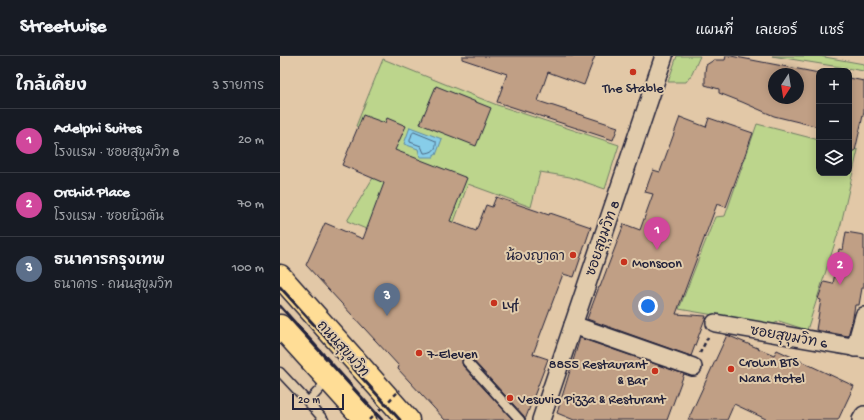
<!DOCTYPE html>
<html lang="th">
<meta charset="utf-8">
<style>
:root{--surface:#171b24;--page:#20242c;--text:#f1f3f6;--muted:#9ea1a6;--line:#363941;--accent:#8c9099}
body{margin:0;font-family:"Gochi Hand","Playpen Sans Thai",sans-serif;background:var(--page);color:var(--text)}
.controls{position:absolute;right:12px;top:12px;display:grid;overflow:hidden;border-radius:8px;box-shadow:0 2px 10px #0003}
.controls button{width:36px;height:36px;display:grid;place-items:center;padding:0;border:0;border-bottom:1px solid var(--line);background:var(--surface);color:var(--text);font:20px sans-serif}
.compass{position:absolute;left:488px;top:12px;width:36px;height:36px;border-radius:50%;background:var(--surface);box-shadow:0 2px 10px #0003;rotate:192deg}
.scale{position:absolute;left:12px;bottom:10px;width:52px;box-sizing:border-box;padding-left:4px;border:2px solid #22223b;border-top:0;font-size:11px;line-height:14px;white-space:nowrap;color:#22223b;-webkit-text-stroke:3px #e1cbab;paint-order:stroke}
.you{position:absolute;left:368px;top:250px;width:14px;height:14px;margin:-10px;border:3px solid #fff;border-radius:50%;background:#1a73e8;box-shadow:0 0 0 6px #1a73e833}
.badge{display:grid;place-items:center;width:26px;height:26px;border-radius:50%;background:var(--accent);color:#fff;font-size:13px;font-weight:700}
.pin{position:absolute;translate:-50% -33px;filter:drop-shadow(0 1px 2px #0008)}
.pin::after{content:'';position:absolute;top:21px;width:14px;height:12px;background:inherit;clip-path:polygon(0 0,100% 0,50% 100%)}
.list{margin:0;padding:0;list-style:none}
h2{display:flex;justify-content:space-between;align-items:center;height:52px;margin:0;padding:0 16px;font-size:17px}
h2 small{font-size:13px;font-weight:400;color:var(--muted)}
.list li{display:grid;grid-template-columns:26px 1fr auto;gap:12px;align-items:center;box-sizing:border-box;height:64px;padding:0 16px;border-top:1px solid var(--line)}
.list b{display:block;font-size:15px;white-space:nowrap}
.list p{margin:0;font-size:13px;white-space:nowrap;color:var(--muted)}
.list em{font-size:13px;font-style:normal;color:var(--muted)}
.icon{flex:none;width:22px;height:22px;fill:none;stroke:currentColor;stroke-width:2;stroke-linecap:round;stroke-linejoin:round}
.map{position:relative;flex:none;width:584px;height:364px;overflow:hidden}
header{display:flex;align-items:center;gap:24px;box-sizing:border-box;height:56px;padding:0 20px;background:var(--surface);border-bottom:1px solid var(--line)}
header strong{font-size:19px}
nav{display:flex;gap:22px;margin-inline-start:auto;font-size:14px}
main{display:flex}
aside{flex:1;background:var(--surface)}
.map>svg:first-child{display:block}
.green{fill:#bcd58c;stroke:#6f7c64}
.water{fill:#87cde9;stroke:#5f89a3}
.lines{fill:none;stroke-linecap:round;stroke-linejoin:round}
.shore{stroke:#4a6681;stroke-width:1}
.building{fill:#c09f85;stroke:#22223b;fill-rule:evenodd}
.service-casing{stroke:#22223b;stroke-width:11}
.minor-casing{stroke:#22223b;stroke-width:20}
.primary-casing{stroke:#22223b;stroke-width:25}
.path{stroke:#22223b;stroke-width:2.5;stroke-dasharray:4 3;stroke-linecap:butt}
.service{stroke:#e1cbab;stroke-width:8}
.minor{stroke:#e1cbab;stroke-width:17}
.primary{stroke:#ffdd96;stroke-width:22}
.rail{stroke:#22223b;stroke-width:3}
.path-bridge{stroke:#22223b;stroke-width:2.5;stroke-dasharray:4 3;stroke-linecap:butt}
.poi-dot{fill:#c8321e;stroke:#e1cbab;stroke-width:1.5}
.labels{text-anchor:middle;stroke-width:4;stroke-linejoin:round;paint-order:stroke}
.poi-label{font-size:14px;fill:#22223b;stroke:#e1cbab;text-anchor:start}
.street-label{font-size:14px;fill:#22223b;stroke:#e1cbab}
</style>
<header>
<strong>Streetwise</strong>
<nav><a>แผนที่</a><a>เลเยอร์</a><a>แชร์</a></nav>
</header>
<main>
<aside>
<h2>ใกล้เคียง<small>3 รายการ</small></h2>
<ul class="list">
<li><span class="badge" style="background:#d1479c">1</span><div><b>Adelphi Suites</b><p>โรงแรม · ซอยสุขุมวิท 8</p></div><em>20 m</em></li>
<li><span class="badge" style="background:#d1479c">2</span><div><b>Orchid Place</b><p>โรงแรม · ซอยนิวตัน</p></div><em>70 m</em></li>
<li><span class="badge" style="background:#5c6f8a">3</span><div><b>ธนาคารกรุงเทพ</b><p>ธนาคาร · ถนนสุขุมวิท</p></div><em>100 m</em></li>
</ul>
</aside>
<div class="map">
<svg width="584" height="364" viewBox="0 0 584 364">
<rect width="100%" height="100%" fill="#e2c8a7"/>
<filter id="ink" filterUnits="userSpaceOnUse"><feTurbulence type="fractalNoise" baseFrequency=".025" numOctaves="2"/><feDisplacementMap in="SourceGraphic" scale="8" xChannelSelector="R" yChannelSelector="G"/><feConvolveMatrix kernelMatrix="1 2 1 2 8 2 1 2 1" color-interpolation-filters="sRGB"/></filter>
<g filter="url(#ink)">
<!-- green -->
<g class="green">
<polygon points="397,0 420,0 412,18 406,26 388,26"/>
<polygon points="492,0 539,0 584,8 584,15"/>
<polygon points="103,3 217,49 339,89 325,133 290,121 260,116 251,151 188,128 160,204 67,165 114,87 76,70"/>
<polygon points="477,68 539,84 539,117 569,117 569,92 578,94 561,168 527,274 499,265 492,269 399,253 435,161 445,160"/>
</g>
<!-- water -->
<polygon class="water" points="130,71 162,83 156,99 154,98 154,101 140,101 138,93 124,88"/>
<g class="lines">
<!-- shore -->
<path class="shore" d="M134,76L156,85C157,93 153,97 144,97L141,90L130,86V84L132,78Z"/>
</g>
<!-- building -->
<g class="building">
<polygon points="182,0 315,0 304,29 268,16 258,45 338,71 333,84 217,46 227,18 182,3"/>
<path d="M446,0H451L539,17V71L494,60L462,46L439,37V33L425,29V16L426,9L434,4H445ZM494,18H518V42H494Z"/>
<polygon points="569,22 584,25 584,55 575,95 569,95"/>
<polygon points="156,30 211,52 196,90 140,68"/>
<polygon points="83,59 105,67 107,62 126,70 115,94 187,122 170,165 196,175 206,149 212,151 216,141 269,159 270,157 311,171 294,221 283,218 253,298 268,303 245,364 244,360 191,302 186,301 184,302 182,304 182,307 183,310 233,364 165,364 118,313 119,310 26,209 45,167 83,183 104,127 62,109"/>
<polygon points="400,61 426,71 429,62 473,77 446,151 437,148 396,258 426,260 411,300 307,263 319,231 320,231 344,168 360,174 373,138 365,136 373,114 380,116"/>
<polygon points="566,176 584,179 584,232 582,232 579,249 575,249 573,261 568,280 536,274 541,244 538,243 544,226 553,228 559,193 563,194"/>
<polygon points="447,279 494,299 497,294 574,330 558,364 488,364 454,348 447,364 408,364"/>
<polygon points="300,282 404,318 387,364 294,364 277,357"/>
</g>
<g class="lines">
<defs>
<g id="service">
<polyline points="187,306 240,364"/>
<polyline points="0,316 28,346 48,324"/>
<polyline points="28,346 44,364"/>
</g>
<g id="minor">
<polyline points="435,267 584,293"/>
<polyline points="293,269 413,311"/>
<polyline points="575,292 584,260"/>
<polyline points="261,364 384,0"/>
<polyline points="581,364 584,359"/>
</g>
<g id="primary">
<polyline points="0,220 128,364"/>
<polyline points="0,270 85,364"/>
</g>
</defs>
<!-- service casing -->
<use href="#service" class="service-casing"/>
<!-- minor casing -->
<use href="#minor" class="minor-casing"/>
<!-- primary casing -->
<use href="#primary" class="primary-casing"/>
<!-- path -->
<polyline class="path" points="420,297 428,281"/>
<!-- service -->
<use href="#service" class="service"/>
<!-- minor -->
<use href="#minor" class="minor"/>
<!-- primary -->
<use href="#primary" class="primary"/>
<!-- rail -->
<g class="rail">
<polyline points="0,231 120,364"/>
<polyline points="0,250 102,364"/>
</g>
<!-- path-bridge -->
<polyline class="path-bridge" points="89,364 120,334"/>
</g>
</g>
<!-- markers -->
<g class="poi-dot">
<circle cx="353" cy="16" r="4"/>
<circle cx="293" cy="199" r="4"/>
<circle cx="344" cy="206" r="4"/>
<circle cx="214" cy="247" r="4"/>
<circle cx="139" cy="297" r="4"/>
<circle cx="451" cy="313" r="4"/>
<circle cx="375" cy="315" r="4"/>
<circle cx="230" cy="342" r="4"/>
</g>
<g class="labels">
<!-- poi labels -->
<g class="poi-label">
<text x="353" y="36" text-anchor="middle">The Stable</text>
<text x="285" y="204" text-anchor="end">น้องญาดา</text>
<text x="352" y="211">Monsoon</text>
<text x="222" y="252">Lyf</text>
<text x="147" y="302">7-Eleven</text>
<text x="459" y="310">Crown BTS<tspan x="459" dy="16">Nana Hotel</tspan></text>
<text x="367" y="312" text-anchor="end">8855 Restaurant<tspan x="367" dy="16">&amp; Bar</tspan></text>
<text x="238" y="347">Vesuvio Pizza &amp; Resturant</text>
</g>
<!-- street labels -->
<g class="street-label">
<text transform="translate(322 182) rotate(-71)" y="5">ซอยสุขุมวิท 8</text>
<text transform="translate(509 280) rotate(10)" y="5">ซอยสุขุมวิท 6</text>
<text transform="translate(64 292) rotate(48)" y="5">ถนนสุขุมวิท</text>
</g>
</g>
</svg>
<div class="controls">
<button>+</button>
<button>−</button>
<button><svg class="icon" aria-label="layers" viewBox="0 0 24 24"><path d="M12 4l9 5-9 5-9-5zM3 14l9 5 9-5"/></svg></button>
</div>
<svg class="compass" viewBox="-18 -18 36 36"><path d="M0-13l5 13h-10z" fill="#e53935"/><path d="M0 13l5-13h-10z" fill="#9ea1a6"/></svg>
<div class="scale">20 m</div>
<div class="you"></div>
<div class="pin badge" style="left:377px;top:194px;background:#d1479c">1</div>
<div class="pin badge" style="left:560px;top:229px;background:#d1479c">2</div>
<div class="pin badge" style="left:107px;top:260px;background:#5c6f8a">3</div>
</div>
</main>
